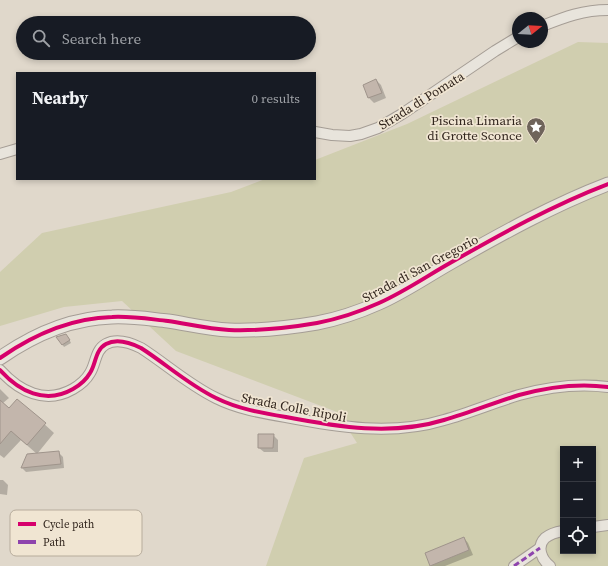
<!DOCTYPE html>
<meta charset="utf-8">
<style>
:root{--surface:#171b24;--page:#242831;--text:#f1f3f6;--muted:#9ea1a6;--line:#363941}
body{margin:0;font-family:"Source Serif 4",serif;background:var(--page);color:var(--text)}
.controls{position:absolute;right:12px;bottom:12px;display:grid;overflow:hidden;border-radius:0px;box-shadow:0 2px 6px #0003}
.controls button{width:36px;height:36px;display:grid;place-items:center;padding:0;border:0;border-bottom:1px solid var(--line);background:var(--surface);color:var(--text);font:20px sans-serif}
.compass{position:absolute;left:512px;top:12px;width:36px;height:36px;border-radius:50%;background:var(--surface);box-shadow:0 2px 6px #0003;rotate:72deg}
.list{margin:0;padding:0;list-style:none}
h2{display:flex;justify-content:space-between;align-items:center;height:52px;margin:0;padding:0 16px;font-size:17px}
h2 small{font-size:13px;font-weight:400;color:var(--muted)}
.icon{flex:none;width:22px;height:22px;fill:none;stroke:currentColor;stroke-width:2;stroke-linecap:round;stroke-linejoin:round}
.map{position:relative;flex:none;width:608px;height:566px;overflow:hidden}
.search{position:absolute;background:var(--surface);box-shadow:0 2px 6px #0003;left:16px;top:16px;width:300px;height:44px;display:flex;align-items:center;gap:10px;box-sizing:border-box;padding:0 14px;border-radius:22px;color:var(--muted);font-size:15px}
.panel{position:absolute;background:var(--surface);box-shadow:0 2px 6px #0003;left:16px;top:72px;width:300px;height:108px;border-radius:0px}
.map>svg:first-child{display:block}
.green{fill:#d0ceaf;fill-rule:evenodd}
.shadow{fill:#0003}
.building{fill:#c3b6ac;stroke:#9f948b}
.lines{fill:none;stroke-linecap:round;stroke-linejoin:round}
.minor-casing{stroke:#a59d95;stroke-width:12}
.tertiary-casing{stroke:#a59d95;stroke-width:15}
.minor{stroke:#e8e4dc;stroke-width:10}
.tertiary{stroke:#e8e4dc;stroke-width:13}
.quiet{stroke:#8e44ad;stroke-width:3;stroke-dasharray:6 3;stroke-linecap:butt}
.cycleway-casing{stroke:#f0e5d2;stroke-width:6}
.cycleway{stroke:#d6006c;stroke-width:4}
.labels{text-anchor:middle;stroke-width:3.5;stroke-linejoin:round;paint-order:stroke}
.street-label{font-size:13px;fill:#32261e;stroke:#f0e5d2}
.poi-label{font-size:13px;fill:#32261e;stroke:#f0e5d2;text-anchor:end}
.key{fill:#f0e5d2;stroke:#b7ac9c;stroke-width:1}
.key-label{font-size:11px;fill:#32261e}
</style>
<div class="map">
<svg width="608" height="566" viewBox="0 0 608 566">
<rect width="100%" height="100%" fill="#e0d8cb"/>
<!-- green -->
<path class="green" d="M578,42L608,43V566H266L304,458L357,443L337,412L176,351L122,301L64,307L0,326V272L42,233L231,192L265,179H315V160L407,124ZM563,449H593V551H563Z"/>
<!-- shadow -->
<g class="shadow">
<polygon points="376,80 381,85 386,98 374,103 369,98 364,85"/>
<polygon points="58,337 68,337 71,343 64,347"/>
<polygon points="0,389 9,398 3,403 9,409 18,400 54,433 37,454 21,440 4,458 0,455"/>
<polygon points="273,435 278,440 278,452 264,452 259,448"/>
<polygon points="59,453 63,457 64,468 26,472 22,468"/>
<polygon points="0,480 3,480 8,485 7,495 0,494"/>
<polygon points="464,538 468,543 473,555 445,566 432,566 431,565"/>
</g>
<!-- building -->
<g class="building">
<polygon points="376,79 382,93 368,98 363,85"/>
<polygon points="66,334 70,340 62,345 56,337"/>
<polygon points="17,399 46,423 27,445 11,431 0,444 0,400 9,408"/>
<polygon points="258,434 274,434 273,448 258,448"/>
<polygon points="59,451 61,464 21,468 27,454"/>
<polygon points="464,537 469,550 430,566 425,553"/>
</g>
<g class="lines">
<defs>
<g id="minor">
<path d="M542,26C565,17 583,10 608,10"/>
<polyline points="315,132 332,135 350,136 361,134 378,128 402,114 495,51 518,37"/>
<polyline points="0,154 17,149"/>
<path d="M0,370C19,391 45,405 73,389C80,385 86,380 90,373C96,364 95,350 106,344C117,338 131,343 141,348C166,364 189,385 216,398C238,409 262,413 286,417C338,427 392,436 444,420C469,413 493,403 519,395C548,387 578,383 608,387"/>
<polyline points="593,527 608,525"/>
<polyline points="514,566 540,548"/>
<path d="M550,566C542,560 536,547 545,538C550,534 557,532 563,531"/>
</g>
<path id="tertiary" d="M0,358C33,335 72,318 112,317C131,316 149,319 168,321C188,324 208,329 229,330C258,331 288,328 317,323C338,319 359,312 379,303C404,292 427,276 450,263C501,234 553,205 608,184"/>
</defs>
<!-- minor casing -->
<use href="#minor" class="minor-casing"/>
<!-- tertiary casing -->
<use href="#tertiary" class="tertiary-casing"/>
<!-- minor -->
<use href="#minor" class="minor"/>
<!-- tertiary -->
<use href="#tertiary" class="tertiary"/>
<!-- quiet -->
<polyline class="quiet" points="514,566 540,548"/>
<defs>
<g id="cycleway">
<path d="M0,358C33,335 72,318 112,317C131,316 149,319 168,321C188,324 208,329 229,330C258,331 288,328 317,323C338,319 359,312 379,303C404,292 427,276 450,263C501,234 553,205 608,184"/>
<path d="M0,370C19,391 45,405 73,389C80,385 86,380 90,373C96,364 95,350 106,344C117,338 131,343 141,348C166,364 189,385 216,398C238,409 262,413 286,417C338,427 392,436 444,420C469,413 493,403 519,395C548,387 578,383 608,387"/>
</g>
</defs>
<!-- cycleway casing -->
<use href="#cycleway" class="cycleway-casing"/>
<!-- cycleway -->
<use href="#cycleway" class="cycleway"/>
</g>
<!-- icons -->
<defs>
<symbol id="sight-pin" viewBox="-11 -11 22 30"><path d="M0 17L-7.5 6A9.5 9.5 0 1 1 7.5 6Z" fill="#6f645b" stroke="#f0e5d2"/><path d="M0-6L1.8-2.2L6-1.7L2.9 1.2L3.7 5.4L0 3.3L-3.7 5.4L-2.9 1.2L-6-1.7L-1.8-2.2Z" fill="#fff"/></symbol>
</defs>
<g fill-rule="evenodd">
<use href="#sight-pin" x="525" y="116" width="22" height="30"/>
</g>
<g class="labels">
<!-- street labels -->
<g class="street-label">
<text transform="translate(421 100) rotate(-32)" y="5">Strada di Pomata</text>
<text transform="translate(420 268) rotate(-28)" y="5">Strada di San Gregorio</text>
<text transform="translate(294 407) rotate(11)" y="5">Strada Colle Ripoli</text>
</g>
<!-- poi labels -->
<g class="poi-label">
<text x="522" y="125">Piscina Limaria<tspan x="522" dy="15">di Grotte Sconce</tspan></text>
</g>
</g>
<!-- legend -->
<rect x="10" y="510" width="132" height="46" rx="6" class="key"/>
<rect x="18" y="522" width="18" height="4" fill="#d6006c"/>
<rect x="18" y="540" width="18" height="4" fill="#8e44ad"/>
<g class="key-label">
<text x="43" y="528">Cycle path</text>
<text x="43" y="546">Path</text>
</g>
</svg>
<div class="controls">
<button>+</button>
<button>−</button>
<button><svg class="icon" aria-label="locate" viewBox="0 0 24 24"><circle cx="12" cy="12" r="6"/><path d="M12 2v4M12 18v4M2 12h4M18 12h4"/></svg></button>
</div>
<svg class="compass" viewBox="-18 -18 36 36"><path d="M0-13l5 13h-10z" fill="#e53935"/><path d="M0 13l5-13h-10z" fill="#9ea1a6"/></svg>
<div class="search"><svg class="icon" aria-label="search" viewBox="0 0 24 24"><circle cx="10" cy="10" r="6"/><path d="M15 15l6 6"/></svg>Search here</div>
<section class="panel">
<h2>Nearby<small>0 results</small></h2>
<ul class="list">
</ul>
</section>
</div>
